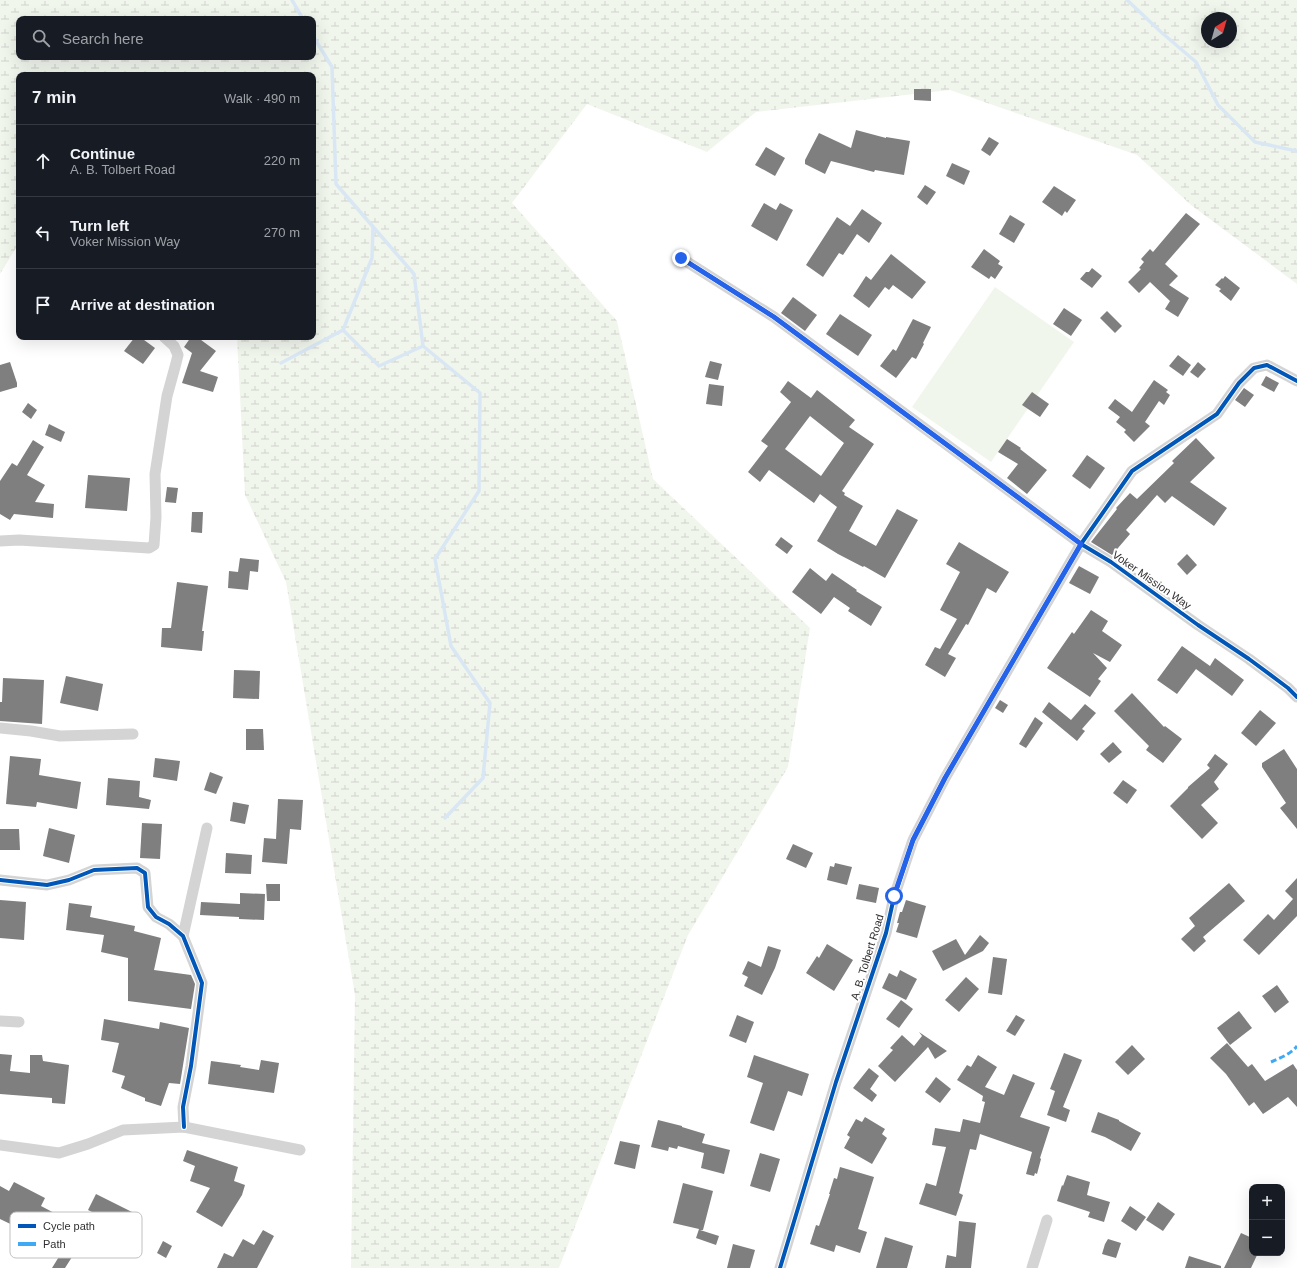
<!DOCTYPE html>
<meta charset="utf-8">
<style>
:root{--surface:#171b24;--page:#242831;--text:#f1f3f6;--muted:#9ea1a6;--line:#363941}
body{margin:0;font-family:Helvetica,sans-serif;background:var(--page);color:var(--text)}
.controls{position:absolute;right:12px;bottom:12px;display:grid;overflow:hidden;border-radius:8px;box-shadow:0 4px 16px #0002}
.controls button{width:36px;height:36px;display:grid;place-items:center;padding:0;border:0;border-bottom:1px solid var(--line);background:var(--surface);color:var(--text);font:20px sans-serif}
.compass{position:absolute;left:1201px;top:12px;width:36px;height:36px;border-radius:50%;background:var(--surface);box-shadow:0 4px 16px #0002;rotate:37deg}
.stop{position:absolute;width:12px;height:12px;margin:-9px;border:3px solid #2563eb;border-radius:50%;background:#fff}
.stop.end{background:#2563eb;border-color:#fff;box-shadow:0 1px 4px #0008}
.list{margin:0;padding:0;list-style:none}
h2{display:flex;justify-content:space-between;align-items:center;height:52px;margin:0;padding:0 16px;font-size:17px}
h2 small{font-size:13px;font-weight:400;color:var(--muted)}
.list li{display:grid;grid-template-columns:26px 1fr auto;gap:12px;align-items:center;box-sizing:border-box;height:72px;padding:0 16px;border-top:1px solid var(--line)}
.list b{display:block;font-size:15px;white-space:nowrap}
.list p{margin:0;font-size:13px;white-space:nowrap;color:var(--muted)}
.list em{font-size:13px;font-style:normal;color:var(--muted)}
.icon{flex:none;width:22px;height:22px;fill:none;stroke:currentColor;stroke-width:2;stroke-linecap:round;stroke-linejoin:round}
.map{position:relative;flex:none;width:1297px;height:1268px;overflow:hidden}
.search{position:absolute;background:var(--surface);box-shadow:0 4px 16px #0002;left:16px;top:16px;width:300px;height:44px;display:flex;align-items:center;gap:10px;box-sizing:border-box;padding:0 14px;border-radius:8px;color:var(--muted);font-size:15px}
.panel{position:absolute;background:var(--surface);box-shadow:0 4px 16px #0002;left:16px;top:72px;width:300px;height:268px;border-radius:8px}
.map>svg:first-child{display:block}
.wetland{fill:url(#wetland-marsh);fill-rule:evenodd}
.pitch{fill:#f1f6ed}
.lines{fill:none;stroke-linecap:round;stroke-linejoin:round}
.stream{stroke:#d9e7f4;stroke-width:3.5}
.building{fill:#7f7f7f;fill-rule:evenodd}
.street{stroke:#d4d4d4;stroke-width:11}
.quiet{stroke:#3fa9f5;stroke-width:3;stroke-dasharray:6 3;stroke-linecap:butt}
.cycleway-casing{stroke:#fff;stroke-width:6}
.cycleway{stroke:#0057b8;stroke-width:4}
.route{stroke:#2563eb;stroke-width:5}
.labels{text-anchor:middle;stroke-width:4;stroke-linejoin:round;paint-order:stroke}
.street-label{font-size:11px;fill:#303030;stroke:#fff}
.key{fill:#fff;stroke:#c1c1c1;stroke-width:1}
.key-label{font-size:11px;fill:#303030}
</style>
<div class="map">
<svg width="1297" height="1268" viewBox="0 0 1297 1268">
<defs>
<pattern id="wetland-marsh" width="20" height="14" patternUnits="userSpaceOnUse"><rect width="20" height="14" fill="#f1f6ed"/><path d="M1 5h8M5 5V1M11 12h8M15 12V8" fill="none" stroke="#cfd3cc"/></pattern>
</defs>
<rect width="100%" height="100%" fill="#fff"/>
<!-- wetland -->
<path class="wetland" d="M0,0H1297V284L1191,205L1137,155L950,90L756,112L707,152L587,104L512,203L617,321L653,479L810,628L788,767L688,935L559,1268H351L355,995L286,582L245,495L237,337H313V75H19V243L0,274ZM1207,18H1231V42H1207ZM19,19H313V57H19Z"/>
<!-- pitch -->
<polygon class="pitch" points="995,287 1074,342 991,462 912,407"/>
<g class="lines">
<!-- stream -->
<g class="stream">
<polyline points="292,0 303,19"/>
<polyline points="1127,0 1161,32 1196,62 1218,105 1255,142 1297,151"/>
<polyline points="313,36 332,67 336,184 414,274 423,346 480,393 479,491 435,559 451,646 490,703 483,778 445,818"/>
<polyline points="343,330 379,366 423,346"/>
<polyline points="281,363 343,330 372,258 373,227"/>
</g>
</g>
<!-- building -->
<g class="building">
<polygon points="914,89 931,89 931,101 914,100"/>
<polygon points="856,130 886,138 886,137 910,141 904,175 875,170 874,172 831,161 825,174 805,164 805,160 819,133 851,148"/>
<polygon points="989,137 999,143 990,156 981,150"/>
<polygon points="766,147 785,158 775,176 755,165"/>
<polygon points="952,163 970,171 964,185 946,176"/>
<polygon points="925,185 936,192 927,205 917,197"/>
<polygon points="1054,186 1076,200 1067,213 1065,211 1062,216 1042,202"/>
<polygon points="764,203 776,210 780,203 793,210 777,241 751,226"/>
<polygon points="862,209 882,223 869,243 857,234 843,255 839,253 823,277 806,265 837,217 850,226"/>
<polygon points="1186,213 1200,224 1165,264 1178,276 1169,285 1189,298 1178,317 1165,309 1170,301 1150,282 1139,293 1128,282 1141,269 1139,268 1144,262 1141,259 1150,249 1153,252"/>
<polygon points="1010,215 1025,224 1014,243 999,234"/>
<polygon points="984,249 1000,261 998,264 1003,267 995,279 991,276 989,279 971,267"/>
<polygon points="891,254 926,282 912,299 893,285 889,290 885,287 869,308 853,296 866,276 871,280"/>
<polygon points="1092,268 1102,276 1092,288 1080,279 1086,272 1089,272"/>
<polygon points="1225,276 1240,288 1231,301 1219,291 1221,289 1215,285 1222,278 1223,279"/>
<polygon points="793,297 817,315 805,331 781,313"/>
<polygon points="1064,308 1082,320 1071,336 1053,324"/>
<polygon points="1107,311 1122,326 1115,333 1100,318"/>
<polygon points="840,314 872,335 858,356 826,334"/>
<polygon points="913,319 931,327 923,343 924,344 916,359 912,357 896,378 880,366 893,349 896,351"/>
<polygon points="135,337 140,337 155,348 143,364 124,351"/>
<polygon points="191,337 197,337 216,351 200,371 218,377 213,392 182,383 192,353 184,347"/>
<polygon points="1178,355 1191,365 1183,376 1169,366"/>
<polygon points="710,361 722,364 718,380 705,377"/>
<polygon points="10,362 17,383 17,387 0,392 0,365"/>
<polygon points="1198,362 1206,369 1198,378 1190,372"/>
<polygon points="1266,376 1279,383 1274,392 1261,385"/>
<polygon points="1154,380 1168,390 1166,392 1170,395 1164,405 1159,401 1145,422 1150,426 1134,442 1124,432 1126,430 1116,422 1120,417 1108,408 1115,399 1132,412"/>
<path d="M788,381L811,398L817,390L855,420L849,427L874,444L842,491L845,493L844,495L863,506L849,531L876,546L897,509L918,520L885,578L864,566L863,567L838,554L817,541L837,507L820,494L814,503L769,470L760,482L748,472L768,446L761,441L791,402L780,392ZM810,416L844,443L821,476L785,449Z"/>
<polygon points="709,384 724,386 722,406 706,404"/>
<polygon points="1244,388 1254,395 1245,407 1235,400"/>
<polygon points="1032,392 1049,404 1040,417 1022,405"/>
<polygon points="28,403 37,410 31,419 22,412"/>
<polygon points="49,424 65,432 61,442 45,435"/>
<polygon points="1196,438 1215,458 1190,482 1227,508 1214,526 1172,496 1165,503 1157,495 1126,530 1130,534 1112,555 1091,542 1117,509 1116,508 1130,493 1137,499 1174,463 1172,461"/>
<polygon points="1007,439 1021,448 1020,449 1047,470 1027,494 1007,478 1018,464 998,452"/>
<polygon points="33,440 44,447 27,475 45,485 35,502 54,504 53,518 14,514 10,520 0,514 0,481 12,463 17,466"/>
<polygon points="1087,455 1105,468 1090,489 1072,476"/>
<polygon points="88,475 130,478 127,511 85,508"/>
<polygon points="167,487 178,488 176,503 165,502"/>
<polygon points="192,512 203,512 202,533 191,532"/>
<polygon points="781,537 793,546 787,554 775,545"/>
<polygon points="959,542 1009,572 996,593 987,588 968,625 966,624 948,654 956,658 945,677 925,665 935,647 940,649 957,619 940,610 960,572 946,564"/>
<polygon points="1187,554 1197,565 1187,575 1177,564"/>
<polygon points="240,558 259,560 258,572 250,571 248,590 228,588 229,571 238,572"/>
<polygon points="1079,566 1099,577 1090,594 1069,583"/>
<polygon points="810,568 826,581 832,573 857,590 856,591 882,607 871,626 848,611 850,608 834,597 821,614 792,592"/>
<polygon points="177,582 208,586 202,631 204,631 202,651 161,647 162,628 171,628"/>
<polygon points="1091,610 1108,621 1102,631 1122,645 1110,662 1093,653 1107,668 1098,679 1101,681 1090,697 1047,668 1072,632 1074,634"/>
<polygon points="1182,646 1210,666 1215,658 1244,680 1232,696 1196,669 1177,694 1157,680"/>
<polygon points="234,670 260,671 259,699 233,698"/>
<polygon points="66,676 103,684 98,711 60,703"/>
<polygon points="3,678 44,680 42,724 0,721 0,702 2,702"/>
<polygon points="1132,693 1164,727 1165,726 1182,739 1163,763 1146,750 1149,746 1114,711"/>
<polygon points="1000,700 1008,705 1003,713 995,708"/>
<polygon points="1049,702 1071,720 1085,704 1096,713 1082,729 1085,731 1077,741 1042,712"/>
<polygon points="1260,710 1276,723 1256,746 1241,733"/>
<polygon points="1035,717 1043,723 1026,748 1019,744"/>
<polygon points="246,729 263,729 264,750 246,750"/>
<polygon points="1113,742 1122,752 1109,763 1100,754"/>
<polygon points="1284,749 1297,769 1297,829 1280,808 1286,803 1262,767 1262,763"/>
<polygon points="1215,754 1228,764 1214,782 1219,789 1201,805 1218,823 1202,839 1170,806 1188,788 1188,787 1210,768 1207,765"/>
<polygon points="10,756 41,759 39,775 81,782 77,809 37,802 36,807 6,804"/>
<polygon points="155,758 180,761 177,781 153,777"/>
<polygon points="210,772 223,777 216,794 204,790"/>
<polygon points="108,778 140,781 139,797 151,800 149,809 106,805"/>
<polygon points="1123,780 1137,790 1127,804 1113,793"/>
<polygon points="278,799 303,800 301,830 290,829 287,864 262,862 264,838 276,839"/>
<polygon points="233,802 249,805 245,824 230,821"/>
<polygon points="142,823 162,824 160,859 140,858"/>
<polygon points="49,828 75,835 69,863 43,856"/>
<polygon points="0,829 19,829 20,850 0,850"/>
<polygon points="793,844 813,853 806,868 786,859"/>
<polygon points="226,853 252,855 251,874 225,873"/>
<polygon points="835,863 852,867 847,885 827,880 830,866 834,867"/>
<polygon points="1297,878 1297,916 1259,955 1243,940 1268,914 1274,920 1293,899 1285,891"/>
<polygon points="1229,883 1245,901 1203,937 1206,941 1194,952 1181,939 1195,926 1189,918"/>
<polygon points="266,884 280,884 280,901 267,901"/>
<polygon points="859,884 879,888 876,903 856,899"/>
<polygon points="240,893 265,894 264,920 239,919 239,917 200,915 201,902 240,904"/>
<polygon points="0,900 26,902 24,940 0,938"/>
<polygon points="906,900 926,906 917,938 896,932 899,923 897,923 900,912 902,912"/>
<polygon points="69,903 92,906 90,917 135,926 134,931 161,938 154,970 191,975 195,984 191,1009 128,1001 128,958 101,952 104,935 66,930"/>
<polygon points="980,935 989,943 983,951 943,971 932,951 956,939 965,955"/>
<polygon points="827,944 853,960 834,991 806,973 817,956 819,958"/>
<polygon points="768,946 781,950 775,968 762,995 744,986 748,977 742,974 748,961 761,967"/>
<polygon points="993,957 1007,959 1002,995 988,993"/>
<polygon points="900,970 917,979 906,1000 882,988 889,973 897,977"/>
<polygon points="966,977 979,989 959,1012 945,1000"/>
<polygon points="1277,985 1289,1002 1275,1013 1262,996"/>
<polygon points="901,1000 913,1009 899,1028 886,1019"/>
<polygon points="1239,1011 1252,1028 1230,1045 1217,1028"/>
<polygon points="737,1015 754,1022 746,1043 729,1036"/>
<polygon points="1016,1015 1025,1020 1015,1036 1006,1031"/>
<polygon points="104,1019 159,1029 160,1022 189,1028 180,1084 169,1083 161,1106 145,1101 145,1098 121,1088 125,1076 112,1072 119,1043 101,1040"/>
<polygon points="919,1032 947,1051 935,1059 928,1047 895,1082 878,1066 893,1050 890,1048 902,1035 914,1046 922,1036"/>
<polygon points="1227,1043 1248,1067 1252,1064 1265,1081 1293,1064 1297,1070 1297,1107 1288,1097 1263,1114 1254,1102 1249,1106 1226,1074 1210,1058"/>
<polygon points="1132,1045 1145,1059 1128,1075 1115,1062"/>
<polygon points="1064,1053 1082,1060 1063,1107 1070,1110 1066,1122 1047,1115 1055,1091 1050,1089"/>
<polygon points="0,1054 12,1055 10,1071 30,1073 30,1055 42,1055 43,1061 69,1065 65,1104 52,1103 52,1098 0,1094"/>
<polygon points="754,1055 809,1074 802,1096 788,1091 774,1131 750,1123 763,1083 747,1077"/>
<polygon points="978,1055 997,1067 985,1087 1004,1095 1013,1074 1035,1083 1020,1117 1050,1127 1040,1158 1041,1159 1037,1174 1035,1173 1034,1176 1026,1174 1032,1152 980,1134 976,1150 970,1149 959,1193 963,1195 956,1216 919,1204 926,1183 936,1186 946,1147 932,1145 935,1128 960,1132 963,1119 980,1123 985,1102 982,1101 983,1096 957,1080 967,1065 971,1067"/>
<polygon points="261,1060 279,1063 274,1093 208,1084 211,1061 241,1065 240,1067 259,1070"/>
<polygon points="869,1068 879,1076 870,1089 877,1095 872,1102 853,1088"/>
<polygon points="936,1077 951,1089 940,1103 925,1092"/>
<polygon points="1098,1112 1119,1120 1119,1121 1141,1133 1131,1151 1105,1137 1091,1132"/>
<polygon points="865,1117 885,1129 882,1134 887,1138 872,1164 844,1148 850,1137 847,1135 856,1119 862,1122"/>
<polygon points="658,1120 682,1126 682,1127 705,1134 702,1143 730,1150 724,1174 701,1168 704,1153 678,1146 677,1149 669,1147 668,1151 651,1147"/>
<polygon points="620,1141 640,1145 635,1169 614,1164"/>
<polygon points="187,1150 238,1167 234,1181 245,1185 242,1195 222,1227 196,1212 210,1188 190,1181 195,1166 183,1161"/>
<polygon points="760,1153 780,1159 770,1192 750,1186"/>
<polygon points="840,1167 874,1177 858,1229 867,1232 860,1253 836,1245 834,1252 810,1244 816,1225 819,1226 830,1194 829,1194 834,1178 837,1179"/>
<polygon points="1067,1175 1090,1182 1087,1195 1110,1202 1104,1222 1088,1217 1090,1212 1057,1201 1062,1185 1063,1186"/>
<polygon points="14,1182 45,1198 41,1206 60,1216 54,1230 79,1246 65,1268 52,1268 60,1255 50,1248 52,1244 0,1219 0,1186 9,1191"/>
<polygon points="683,1183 713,1191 703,1230 700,1230 719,1236 716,1245 696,1238 699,1229 673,1223"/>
<polygon points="96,1194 134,1213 126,1229 88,1210"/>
<polygon points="1158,1202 1175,1214 1163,1231 1146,1220"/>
<polygon points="1130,1206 1146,1217 1136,1231 1121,1221"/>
<polygon points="959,1221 976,1223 971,1268 945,1268 947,1255 956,1257"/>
<polygon points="263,1230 274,1236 257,1268 217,1268 224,1253 233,1257 243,1239 254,1245"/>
<polygon points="1241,1233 1252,1238 1252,1253 1258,1253 1251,1268 1224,1268"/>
<polygon points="885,1237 913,1246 907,1268 876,1268"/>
<polygon points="1108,1239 1121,1243 1116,1258 1102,1254 1105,1244"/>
<polygon points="163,1241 172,1246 166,1258 157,1253"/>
<polygon points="733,1244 755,1250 750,1268 727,1268"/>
<polygon points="1189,1256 1221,1266 1221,1268 1185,1268"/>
</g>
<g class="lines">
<!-- street -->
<g class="street">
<polyline points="681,258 774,317 1081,544 1111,562 1198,625 1249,659 1288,688 1297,697"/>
<polyline points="0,541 19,540 149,548 154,545 156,517 155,474 167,396 175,367 178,355 174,346 164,337"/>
<polyline points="0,728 31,731 60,736 133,734"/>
<polyline points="0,880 47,885 69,880 94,870 137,868 145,873 148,907 156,917 169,924 183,936 202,983 191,1066 183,1107 184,1127"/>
<polyline points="183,936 207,828"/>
<polyline points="0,1021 19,1022"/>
<polyline points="0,1145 59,1153 88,1144 123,1130 184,1127 300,1150"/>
<polyline points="780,1268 836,1082 886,933 894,897 913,840 945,778 1081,544 1132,471 1217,414 1239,383 1254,368 1267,365 1297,381"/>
<polyline points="1032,1268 1047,1220"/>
</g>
<!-- quiet -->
<path class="quiet" d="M1271,1062C1280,1058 1291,1054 1297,1046"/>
<defs>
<g id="cycleway">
<polyline points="681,258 774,317 1081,544 1111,562 1198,625 1249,659 1288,688 1297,697"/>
<polyline points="0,880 47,885 69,880 94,870 137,868 145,873 148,907 156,917 169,924 183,936 202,983 191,1066 183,1107 184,1127"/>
<polyline points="780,1268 836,1082 886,933 894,897 913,840 945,778 1081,544 1132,471 1217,414 1239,383 1254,368 1267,365 1297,381"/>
</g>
</defs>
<!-- cycleway casing -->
<use href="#cycleway" class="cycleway-casing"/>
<!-- cycleway -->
<use href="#cycleway" class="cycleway"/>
</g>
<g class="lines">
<!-- route -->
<polyline class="route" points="681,258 774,317 1081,544 945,778 913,840 894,896"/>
</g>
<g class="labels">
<!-- street labels -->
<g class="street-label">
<text transform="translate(1152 580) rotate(35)" y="4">Voker Mission Way</text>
<text transform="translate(867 957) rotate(-73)" y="4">A. B. Tolbert Road</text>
</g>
</g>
<!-- legend -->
<rect x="10" y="1212" width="132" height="46" rx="6" class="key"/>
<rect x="18" y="1224" width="18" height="4" fill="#0057b8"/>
<rect x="18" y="1242" width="18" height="4" fill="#3fa9f5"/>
<g class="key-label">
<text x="43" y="1230">Cycle path</text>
<text x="43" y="1248">Path</text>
</g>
</svg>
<div class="controls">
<button>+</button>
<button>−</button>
</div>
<svg class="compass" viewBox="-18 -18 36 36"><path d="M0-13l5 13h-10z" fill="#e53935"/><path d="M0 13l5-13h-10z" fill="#9ea1a6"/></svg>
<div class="stop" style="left:894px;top:896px"></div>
<div class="stop end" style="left:681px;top:258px"></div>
<div class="search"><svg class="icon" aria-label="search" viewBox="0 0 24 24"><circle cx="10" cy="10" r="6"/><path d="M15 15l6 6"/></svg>Search here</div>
<section class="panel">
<h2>7 min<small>Walk · 490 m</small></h2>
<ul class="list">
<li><svg class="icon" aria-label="ahead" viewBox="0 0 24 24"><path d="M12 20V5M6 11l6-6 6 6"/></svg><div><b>Continue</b><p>A. B. Tolbert Road</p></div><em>220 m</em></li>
<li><svg class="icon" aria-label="left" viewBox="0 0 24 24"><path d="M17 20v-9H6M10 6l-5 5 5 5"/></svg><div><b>Turn left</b><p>Voker Mission Way</p></div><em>270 m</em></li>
<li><svg class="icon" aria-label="arrive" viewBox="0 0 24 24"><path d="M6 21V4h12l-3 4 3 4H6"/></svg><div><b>Arrive at destination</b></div></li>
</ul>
</section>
</div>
